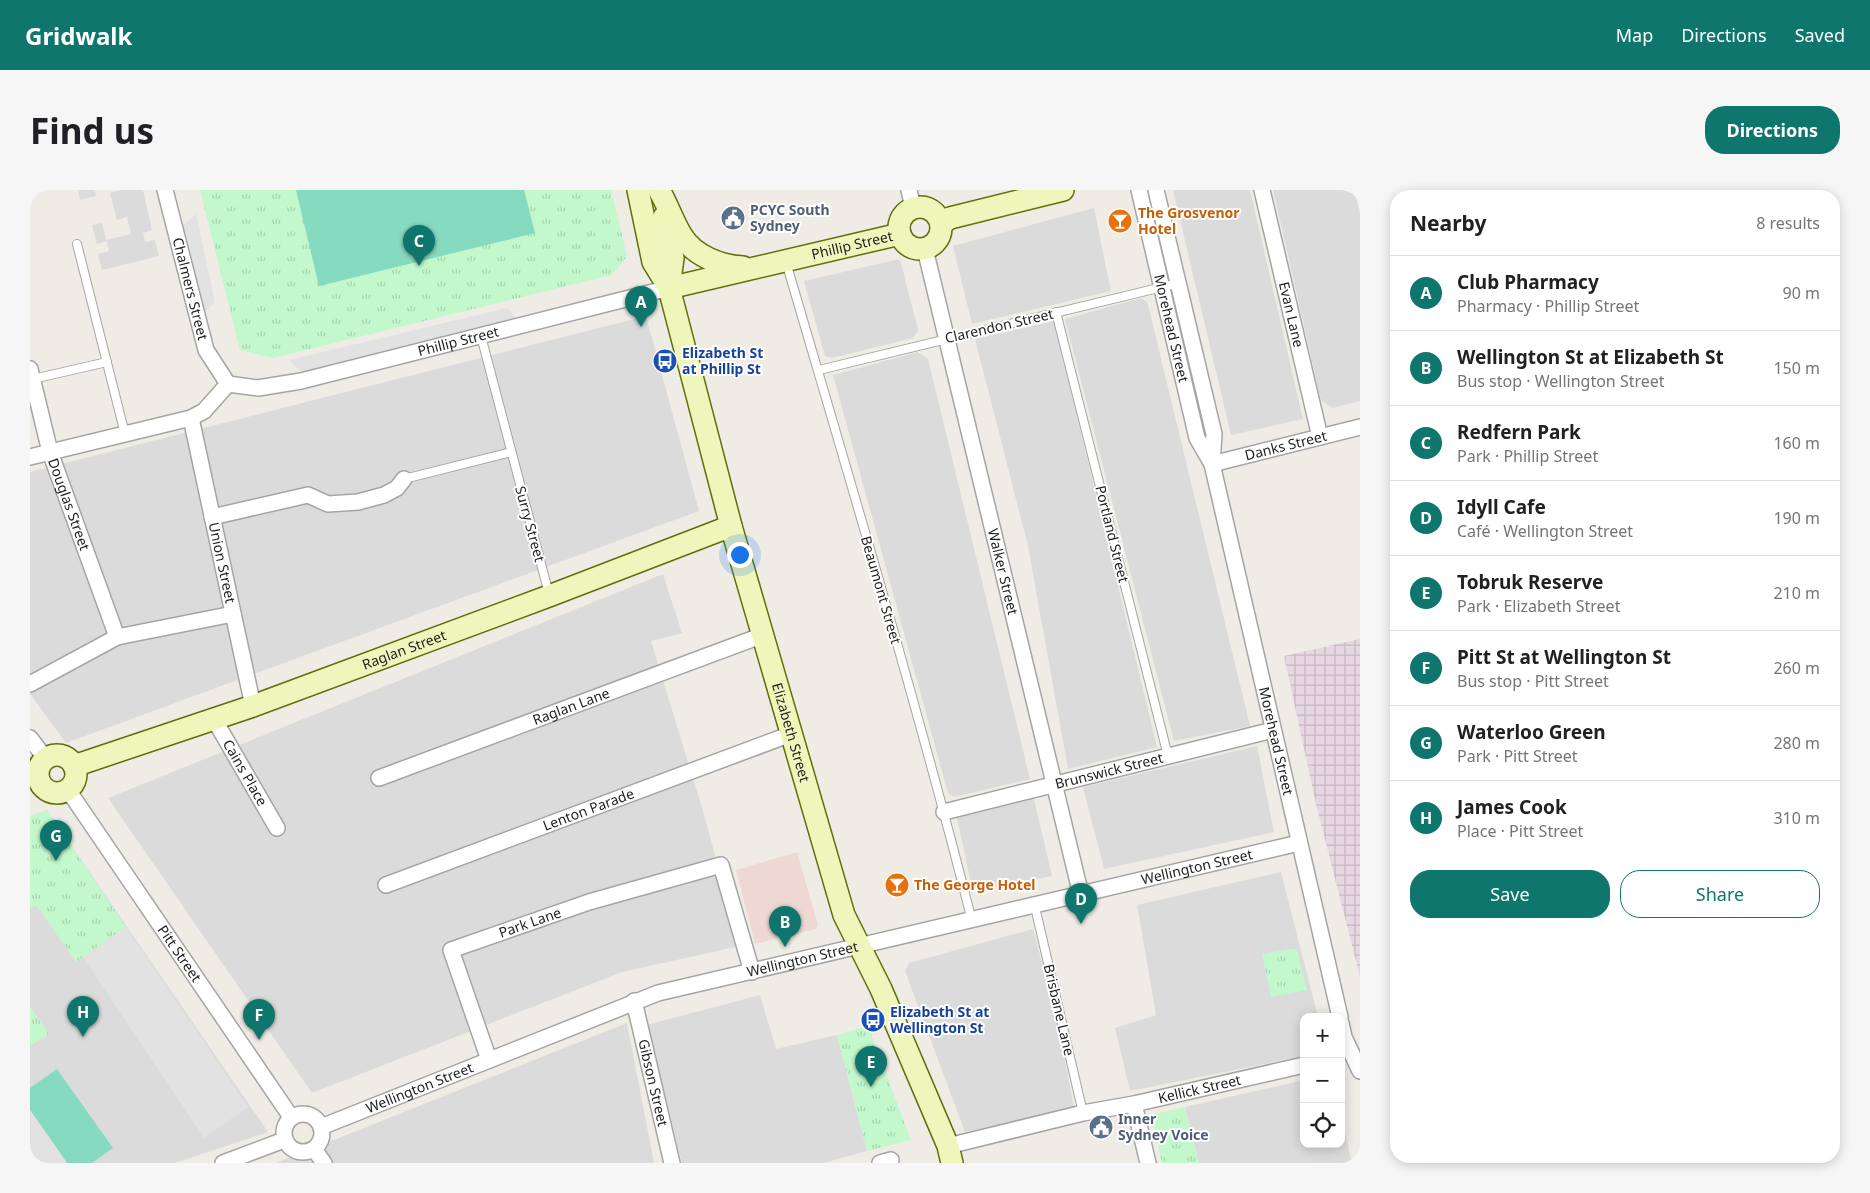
<!DOCTYPE html>
<meta charset="utf-8">
<style>
:root{--surface:#fff;--page:#f6f6f6;--text:#202124;--muted:#757577;--line:#e0e0e0;--accent:#0f766e}
body{margin:0;font-family:"Noto Sans",sans-serif;background:var(--page);color:var(--text)}
.controls{position:absolute;right:15px;bottom:15px;display:grid;overflow:hidden;border-radius:10px;box-shadow:0 2px 12px #0003}
.controls button{width:45px;height:45px;display:grid;place-items:center;padding:0;border:0;border-bottom:1px solid var(--line);background:var(--surface);color:var(--text);font:25px sans-serif}
.you{position:absolute;left:709px;top:364px;width:18px;height:18px;margin:-12px;border:4px solid #fff;border-radius:50%;background:#1a73e8;box-shadow:0 0 0 8px #1a73e833}
.badge{display:grid;place-items:center;width:32px;height:32px;border-radius:50%;background:var(--accent);color:#fff;font-size:16px;font-weight:700}
.pin{position:absolute;translate:-50% -41px;filter:drop-shadow(0 1px 2px #0008)}
.pin::after{content:'';position:absolute;top:26px;width:18px;height:15px;background:inherit;clip-path:polygon(0 0,100% 0,50% 100%)}
.list{margin:0;padding:0;list-style:none}
h2{display:flex;justify-content:space-between;align-items:center;height:65px;margin:0;padding:0 20px;font-size:21px}
h2 small{font-size:16px;font-weight:400;color:var(--muted)}
.list li{display:grid;grid-template-columns:32px 1fr auto;gap:15px;align-items:center;box-sizing:border-box;height:75px;padding:0 20px;border-top:1px solid var(--line)}
.list b{display:block;font-size:19px;white-space:nowrap}
.list p{margin:0;font-size:16px;white-space:nowrap;color:var(--muted)}
.list em{font-size:16px;font-style:normal;color:var(--muted)}
.actions{display:flex;gap:10px;padding:15px 20px}
.actions a{flex:1;padding:11px 0;border:1px solid var(--accent);border-radius:20px;text-align:center;font-size:18px;color:var(--accent)}
.actions .main{background:var(--accent);color:#fff}
.icon{flex:none;width:28px;height:28px;fill:none;stroke:currentColor;stroke-width:2;stroke-linecap:round;stroke-linejoin:round}
.map{position:relative;flex:none;width:1330px;height:973px;overflow:hidden;border-radius:20px}
header{display:flex;align-items:center;gap:30px;box-sizing:border-box;height:70px;padding:0 25px;background:var(--accent);color:#fff}
header strong{font-size:24px}
nav{display:flex;gap:28px;margin-inline-start:auto;font-size:18px}
.intro{display:flex;align-items:center;justify-content:space-between;box-sizing:border-box;height:120px;padding:0 30px}
h1{margin:0;font-size:35px}
.button{padding:12px 22px;border-radius:20px;background:var(--accent);color:#fff;font-size:18px;font-weight:700}
main{display:flex;gap:30px;padding:0 30px}
aside{flex:1;background:var(--surface);border-radius:20px;box-shadow:0 2px 12px #0003}
.map>svg:first-child{display:block}
.residential{fill:#dcdbdb}
.commercial{fill:#efd8d4}
.industrial{fill:url(#industrial-grid)}
.park{fill:url(#park-tufts)}
.garden{fill:url(#garden-furrows)}
.pitch{fill:#86dac0}
.parking{fill:#e2e2e2}
.lines{fill:none;stroke-linecap:round;stroke-linejoin:round}
.lane-casing{stroke:#a5a5a5;stroke-width:10}
.street-casing{stroke:#a5a5a5;stroke-width:18}
.secondary-casing{stroke:#5d700a;stroke-width:24}
.lane{stroke:#fff;stroke-width:8}
.street{stroke:#fff;stroke-width:15}
.secondary{stroke:#eef6bb;stroke-width:21}
.labels{text-anchor:middle;stroke-width:4;stroke-linejoin:round;paint-order:stroke}
.service-label{font-size:14px;font-weight:bold;fill:#4e5e75;stroke:#fff;text-anchor:start}
.food-label{font-size:14px;font-weight:bold;fill:#c56008;stroke:#fff;text-anchor:start}
.street-label{font-size:14px;fill:#1e1e1e;stroke:#fff}
.transit-label{font-size:14px;font-weight:bold;fill:#164399;stroke:#fff;text-anchor:start}
</style>
<header>
<strong>Gridwalk</strong>
<nav><a>Map</a><a>Directions</a><a>Saved</a></nav>
</header>
<div class="intro"><h1>Find us</h1><a class="button">Directions</a></div>
<main>
<div class="map">
<svg width="1330" height="973" viewBox="0 0 1330 973">
<defs>
<pattern id="industrial-grid" width="8" height="8" patternUnits="userSpaceOnUse" patternTransform="scale(1.25)"><rect width="8" height="8" fill="#e7d7e3"/><path d="M0 4h8M4 0v8" fill="none" stroke="#c6b8c2"/></pattern>
<pattern id="park-tufts" width="24" height="20" patternUnits="userSpaceOnUse" patternTransform="scale(1.25)"><rect width="24" height="20" fill="#c3f7cc"/><path d="M3 7l-1-3M5 7V3M7 7l1-3M15 17l-1-3M17 17v-4M19 17l1-3" fill="none" stroke="#a7d3af"/></pattern>
<pattern id="garden-furrows" width="10" height="10" patternUnits="userSpaceOnUse" patternTransform="scale(1.25)"><rect width="10" height="10" fill="#c4e6ad"/><path d="M-1 1l2-2M0 10L10 0M9 11l2-2" fill="none" stroke="#a8c594"/></pattern>
</defs>
<rect width="100%" height="100%" fill="#efece5"/>
<!-- residential -->
<g class="residential">
<polygon points="48,0 65,0 66,6 50,10"/>
<polygon points="90,0 113,0 122,40 113,43 115,52 125,50 129,66 72,80 68,64 79,61 77,51 67,54 62,35 72,33 76,50 101,44 97,27 87,30 80,3"/>
<polygon points="1143,0 1220,0 1273,229 1201,245"/>
<polygon points="1243,0 1324,0 1330,23 1330,211 1303,218 1291,210"/>
<polygon points="1064,18 1081,101 942,134 923,56"/>
<polygon points="870,69 888,140 883,148 802,168 795,166 774,91"/>
<polygon points="1111,108 1117,112 1119,119 1220,536 1144,551 1035,129"/>
<polygon points="616,126 669,321 36,553 0,504 0,282"/>
<polygon points="1024,131 1127,557 1038,579 998,356 945,149"/>
<polygon points="888,162 898,169 1000,589 924,607 918,603 803,185"/>
<polygon points="633,384 652,443 621,451 673,621 710,756 592,782 282,903 78,608"/>
<polygon points="1227,556 1244,642 1074,679 1053,597"/>
<polygon points="1003,605 1022,686 943,702 926,624"/>
<polygon points="17,620 238,942 145,973 0,973 0,626"/>
<polygon points="1251,682 1288,827 1274,827 1274,866 1100,901 1085,838 1126,825 1107,715"/>
<polygon points="1003,739 1027,828 1044,918 935,942 875,781 879,773"/>
<polygon points="730,805 746,859 807,845 837,961 793,973 652,973 617,835"/>
<polygon points="597,833 624,973 246,973"/>
<polygon points="1274,890 1274,954 1311,954 1311,925 1322,973 1169,973 1155,917"/>
</g>
<!-- commercial -->
<polygon class="commercial" points="767,662 788,735 786,739 725,754 706,680"/>
<!-- industrial -->
<polygon class="industrial" points="1330,449 1330,787 1286,614 1254,466"/>
<!-- park -->
<g class="park">
<polygon points="170,0 581,0 597,66 582,85 243,168 210,160"/>
<polygon points="17,620 96,737 46,772 6,715 0,719 0,626"/>
<polygon points="1266,758 1277,800 1241,807 1232,764"/>
<polygon points="0,816 19,844 0,856"/>
<polygon points="838,836 881,950 837,961 807,845"/>
<polygon points="1155,917 1169,973 1132,973 1121,925"/>
</g>
<!-- garden -->
<polygon class="garden" points="1146,112 1177,247 1174,249 1141,113"/>
<!-- pitch -->
<g class="pitch">
<polygon points="266,0 494,0 505,43 289,96"/>
<polygon points="27,879 83,958 62,973 37,973 0,920 0,898"/>
</g>
<!-- parking -->
<g class="parking">
<polygon points="166,24 185,112 174,123 152,36"/>
<polygon points="477,118 489,131 272,183 259,170"/>
<polygon points="96,737 218,917 174,948 53,767"/>
<polygon points="0,920 37,973 0,973"/>
</g>
<g class="lines">
<defs>
<g id="lane">
<polyline points="47,54 95,244"/>
<path d="M756,72C820,291 886,510 942,731"/>
<polyline points="1026,122 1138,566"/>
<polyline points="451,146 519,404"/>
<polyline points="789,180 1149,93"/>
<polyline points="3,189 77,172"/>
<polyline points="374,289 481,262"/>
<polyline points="1005,717 1053,923"/>
</g>
<g id="street">
<path id="s1" d="M135,0L176,160L198,194"/>
<polyline points="879,0 883,18"/>
<path id="s2" d="M1109,0L1167,248L1182,274L1310,827"/>
<polyline points="1126,0 1184,244 1182,274"/>
<path id="s3" d="M1232,0L1290,247"/>
<path id="s4" d="M895,59L1051,705"/>
<path id="s5" d="M0,179L20,262L87,447"/>
<path id="s6" d="M198,194L228,198L271,191L639,98"/>
<path id="s7" d="M161,228L223,516"/>
<polyline points="0,267 161,228 174,221 198,194"/>
<path id="s8" d="M1182,274L1330,237"/>
<polyline points="182,327 278,305 298,314 328,312 354,305 367,298 374,289"/>
<polyline points="0,494 87,447 203,424"/>
<path id="s9" d="M184,529L247,638"/>
<polyline points="0,548 16,569"/>
<path id="s10" d="M349,588L733,445"/>
<path id="s11" d="M38,600L261,927"/>
<path id="s12" d="M914,622L1243,540"/>
<path id="s13" d="M356,695L761,544"/>
<path id="s14" d="M604,811L642,973"/>
<polyline points="1311,833 1314,847 1330,881"/>
<path id="s15" d="M459,870L421,760L559,712L691,675L722,782"/>
<polyline points="1104,914 1118,973"/>
<circle cx="273" cy="943" r="19"/>
<path id="s16" d="M291,937L628,803L1269,653"/>
<path id="s17" d="M918,956L1053,923L1104,914L1274,875"/>
<polyline points="284,959 294,973"/>
<polyline points="193,973 254,950"/>
<polyline points="850,973 861,970"/>
</g>
<g id="secondary">
<path id="s18" d="M608,0L623,72L639,98L701,336L814,725L851,799L918,956L922,973"/>
<path d="M629,0C638,15 643,32 652,46C664,66 691,76 713,77"/>
<circle cx="890" cy="38" r="21"/>
<polyline points="634,27 643,68 639,98"/>
<polyline points="911,34 920,28 1033,0"/>
<path id="s19" d="M639,98L870,44"/>
<circle cx="27" cy="584" r="19"/>
<path id="s20" d="M44,576L223,516L519,406L701,336"/>
</g>
</defs>
<!-- lane casing -->
<use href="#lane" class="lane-casing"/>
<!-- street casing -->
<use href="#street" class="street-casing"/>
<!-- secondary casing -->
<use href="#secondary" class="secondary-casing"/>
<!-- lane -->
<use href="#lane" class="lane"/>
<!-- street -->
<use href="#street" class="street"/>
<!-- secondary -->
<use href="#secondary" class="secondary"/>
</g>
<!-- icons -->
<defs>
<symbol id="civic-disc" viewBox="-11 -11 22 22"><circle r="9.5" fill="#5c6f8a" stroke="#fff"/><path d="M-.6-6.5H3V-4.5H.6V-3L4-1V1h2V6H-6V1h2V-1L-.6-3ZM-1.2 2.5V6h2.4V2.5Z" fill="#fff"/></symbol>
<symbol id="bar-disc" viewBox="-11 -11 22 22"><circle r="9.5" fill="#e8710a" stroke="#fff"/><path d="M-6-5H6L.8 .8V4.5H3.5V6h-7V4.5H-.8V.8Z" fill="#fff"/></symbol>
<symbol id="bus-disc" viewBox="-11 -11 22 22"><circle r="9.5" fill="#1a4fb4" stroke="#fff"/><path d="M-5-6H5V4H4V6H2V4H-2V6H-4V4H-5ZM-3.5-4V0h7V-4ZM-3.5 1.2v1.5H-2V1.2ZM2 1.2v1.5H3.5V1.2Z" fill="#fff"/></symbol>
</defs>
<g fill-rule="evenodd">
<use href="#civic-disc" x="689" y="14" width="28" height="28"/>
<use href="#bar-disc" x="1076" y="17" width="28" height="28"/>
<use href="#bus-disc" x="621" y="157" width="28" height="28"/>
<use href="#bar-disc" x="853" y="681" width="28" height="28"/>
<use href="#bus-disc" x="829" y="816" width="28" height="28"/>
<use href="#civic-disc" x="1057" y="923" width="28" height="28"/>
</g>
<g class="labels">
<!-- service labels -->
<g class="service-label">
<text x="720" y="25">PCYC South<tspan x="720" dy="16">Sydney</tspan></text>
<text x="1088" y="934">Inner<tspan x="1088" dy="16">Sydney Voice</tspan></text>
</g>
<!-- food labels -->
<g class="food-label">
<text x="1108" y="28">The Grosvenor<tspan x="1108" dy="16">Hotel</tspan></text>
<text x="884" y="700">The George Hotel</text>
</g>
<!-- street labels -->
<g class="street-label">
<text dy="5" stroke="none"><textPath href="#s19" startOffset="188">Phillip Street</textPath></text>
<text dy="5" stroke="none"><textPath href="#s1" startOffset="102">Chalmers Street</textPath></text>
<text dy="5" stroke="none"><textPath href="#s3" startOffset="128">Evan Lane</textPath></text>
<text transform="translate(969 136) rotate(-13)" y="5">Clarendon Street</text>
<text dy="5" stroke="none"><textPath href="#s2" startOffset="142">Morehead Street</textPath></text>
<text dy="5" stroke="none"><textPath href="#s6" startOffset="236">Phillip Street</textPath></text>
<text dy="5" stroke="none"><textPath href="#s8" startOffset="76">Danks Street</textPath></text>
<text dy="5" stroke="none"><textPath href="#s5" startOffset="141">Douglas Street</textPath></text>
<text transform="translate(500 334) rotate(75)" y="5">Surry Street</text>
<text transform="translate(1082 344) rotate(76)" y="5">Portland Street</text>
<text dy="5" stroke="none"><textPath href="#s7" startOffset="148">Union Street</textPath></text>
<text dy="5" stroke="none"><textPath href="#s4" startOffset="332">Walker Street</textPath></text>
<text transform="translate(851 400) rotate(74)" y="5">Beaumont Street</text>
<text dy="5" stroke="none"><textPath href="#s20" startOffset="350">Raglan Street</textPath></text>
<text dy="5" stroke="none"><textPath href="#s10" startOffset="205">Raglan Lane</textPath></text>
<text dy="5" stroke="none"><textPath href="#s18" startOffset="565">Elizabeth Street</textPath></text>
<text dy="5" stroke="none"><textPath href="#s2" startOffset="569">Morehead Street</textPath></text>
<text dy="5" stroke="none"><textPath href="#s12" startOffset="170">Brunswick Street</textPath></text>
<text dy="5" stroke="none"><textPath href="#s9" startOffset="62">Cains Place</textPath></text>
<text dy="5" stroke="none"><textPath href="#s13" startOffset="216">Lenton Parade</textPath></text>
<text dy="5" stroke="none"><textPath href="#s16" startOffset="916">Wellington Street</textPath></text>
<text dy="5" stroke="none"><textPath href="#s15" startOffset="200">Park Lane</textPath></text>
<text dy="5" stroke="none"><textPath href="#s11" startOffset="198">Pitt Street</textPath></text>
<text dy="5" stroke="none"><textPath href="#s16" startOffset="511">Wellington Street</textPath></text>
<text transform="translate(1029 820) rotate(77)" y="5">Brisbane Lane</text>
<text dy="5" stroke="none"><textPath href="#s14" startOffset="84">Gibson Street</textPath></text>
<text dy="5" stroke="none"><textPath href="#s16" startOffset="106">Wellington Street</textPath></text>
<text dy="5" stroke="none"><textPath href="#s17" startOffset="258">Kellick Street</textPath></text>
</g>
<!-- transit labels -->
<g class="transit-label">
<text x="652" y="168">Elizabeth St<tspan x="652" dy="16">at Phillip St</tspan></text>
<text x="860" y="827">Elizabeth St at<tspan x="860" dy="16">Wellington St</tspan></text>
</g>
</g>
</svg>
<div class="controls">
<button>+</button>
<button>−</button>
<button><svg class="icon" aria-label="locate" viewBox="0 0 24 24"><circle cx="12" cy="12" r="6"/><path d="M12 2v4M12 18v4M2 12h4M18 12h4"/></svg></button>
</div>
<div class="you"></div>
<div class="pin badge" style="left:611px;top:137px">A</div>
<div class="pin badge" style="left:755px;top:757px">B</div>
<div class="pin badge" style="left:389px;top:76px">C</div>
<div class="pin badge" style="left:1051px;top:734px">D</div>
<div class="pin badge" style="left:841px;top:897px">E</div>
<div class="pin badge" style="left:229px;top:850px">F</div>
<div class="pin badge" style="left:26px;top:671px">G</div>
<div class="pin badge" style="left:53px;top:847px">H</div>
</div>
<aside>
<h2>Nearby<small>8 results</small></h2>
<ul class="list">
<li><span class="badge">A</span><div><b>Club Pharmacy</b><p>Pharmacy · Phillip Street</p></div><em>90 m</em></li>
<li><span class="badge">B</span><div><b>Wellington St at Elizabeth St</b><p>Bus stop · Wellington Street</p></div><em>150 m</em></li>
<li><span class="badge">C</span><div><b>Redfern Park</b><p>Park · Phillip Street</p></div><em>160 m</em></li>
<li><span class="badge">D</span><div><b>Idyll Cafe</b><p>Café · Wellington Street</p></div><em>190 m</em></li>
<li><span class="badge">E</span><div><b>Tobruk Reserve</b><p>Park · Elizabeth Street</p></div><em>210 m</em></li>
<li><span class="badge">F</span><div><b>Pitt St at Wellington St</b><p>Bus stop · Pitt Street</p></div><em>260 m</em></li>
<li><span class="badge">G</span><div><b>Waterloo Green</b><p>Park · Pitt Street</p></div><em>280 m</em></li>
<li><span class="badge">H</span><div><b>James Cook</b><p>Place · Pitt Street</p></div><em>310 m</em></li>
</ul>
<div class="actions"><a class="main">Save</a><a>Share</a></div>
</aside>
</main>
